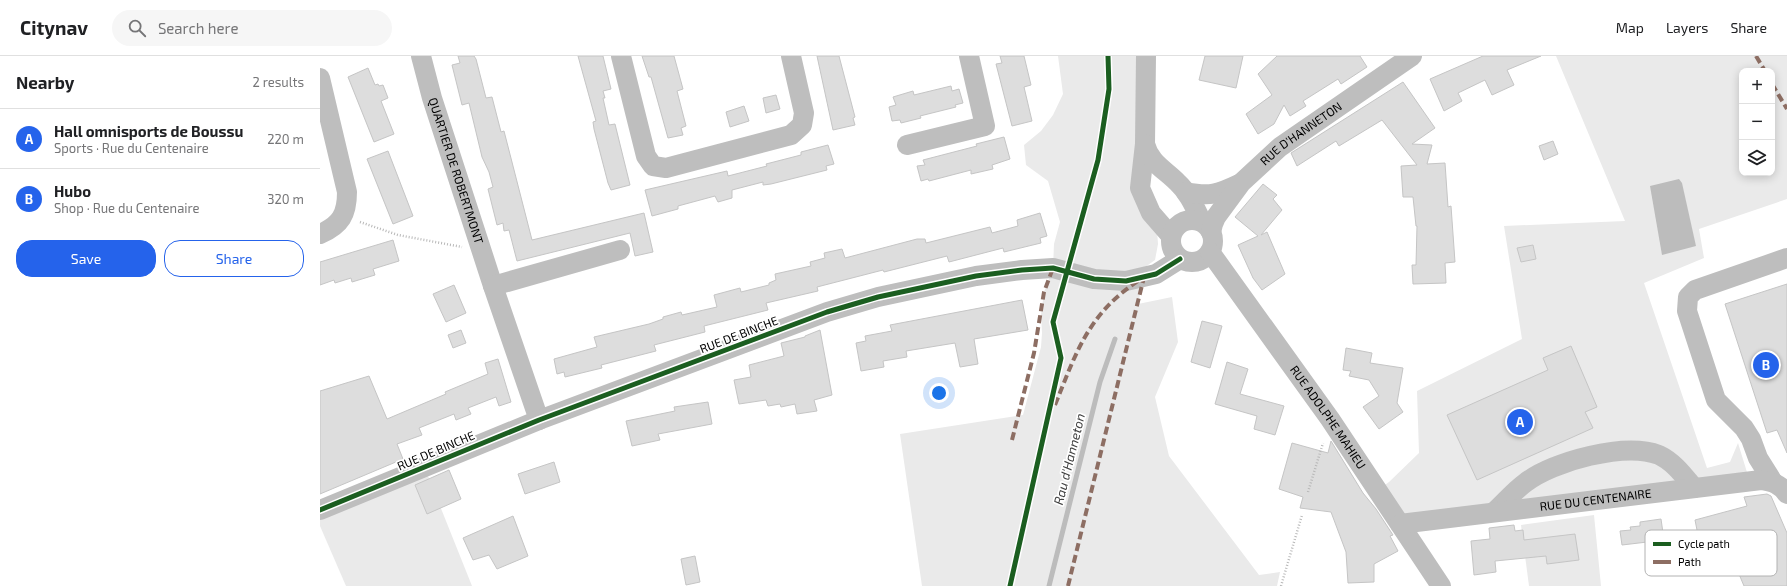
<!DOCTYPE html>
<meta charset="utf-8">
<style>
:root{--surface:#fff;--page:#f6f6f6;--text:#202124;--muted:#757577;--line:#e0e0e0;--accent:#2563eb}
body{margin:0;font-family:"Exo 2",sans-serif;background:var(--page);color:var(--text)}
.controls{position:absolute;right:12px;top:12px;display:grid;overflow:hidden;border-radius:8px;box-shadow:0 2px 10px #0003}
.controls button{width:36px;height:36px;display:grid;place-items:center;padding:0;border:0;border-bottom:1px solid var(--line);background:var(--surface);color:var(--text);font:20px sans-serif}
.you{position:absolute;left:619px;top:337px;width:14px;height:14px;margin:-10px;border:3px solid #fff;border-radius:50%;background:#1a73e8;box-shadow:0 0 0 6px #1a73e833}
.badge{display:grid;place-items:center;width:26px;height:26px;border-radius:50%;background:var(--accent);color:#fff;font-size:13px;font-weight:700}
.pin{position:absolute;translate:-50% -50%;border:2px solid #fff;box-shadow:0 1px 4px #0006}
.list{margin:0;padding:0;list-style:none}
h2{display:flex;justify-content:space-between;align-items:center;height:52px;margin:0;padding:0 16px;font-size:17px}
h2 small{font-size:13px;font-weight:400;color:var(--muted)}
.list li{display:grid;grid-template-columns:26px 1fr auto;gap:12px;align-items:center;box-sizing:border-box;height:60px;padding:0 16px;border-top:1px solid var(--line)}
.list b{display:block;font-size:15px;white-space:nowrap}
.list p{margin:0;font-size:13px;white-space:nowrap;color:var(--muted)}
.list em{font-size:13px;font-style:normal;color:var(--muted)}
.actions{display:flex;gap:8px;padding:12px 16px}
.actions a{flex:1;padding:9px 0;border:1px solid var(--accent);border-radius:16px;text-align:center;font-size:14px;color:var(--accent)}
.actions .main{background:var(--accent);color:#fff}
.icon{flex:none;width:22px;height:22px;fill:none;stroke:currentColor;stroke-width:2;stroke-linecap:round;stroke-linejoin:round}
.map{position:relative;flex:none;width:1467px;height:530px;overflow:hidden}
header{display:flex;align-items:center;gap:24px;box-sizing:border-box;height:56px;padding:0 20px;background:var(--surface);border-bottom:1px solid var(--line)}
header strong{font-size:19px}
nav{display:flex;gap:22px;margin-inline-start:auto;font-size:14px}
.search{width:280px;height:36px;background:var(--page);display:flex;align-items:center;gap:10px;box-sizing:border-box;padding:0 14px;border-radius:22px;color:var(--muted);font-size:15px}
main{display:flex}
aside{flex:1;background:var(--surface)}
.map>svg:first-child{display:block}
.green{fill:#eaeaea;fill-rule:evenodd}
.water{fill:#bcbcbc}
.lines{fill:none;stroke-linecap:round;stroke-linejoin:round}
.stream{stroke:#bcbcbc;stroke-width:5}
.building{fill:#ddd;stroke:#c5c5c5}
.path{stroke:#b8b8b8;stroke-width:2.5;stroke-dasharray:1 2;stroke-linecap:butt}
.minor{stroke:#bebebe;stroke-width:20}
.quiet{stroke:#8d6e63;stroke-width:4;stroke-dasharray:8 4;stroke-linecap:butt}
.cycleway-casing{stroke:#fff;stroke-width:8}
.cycleway{stroke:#1b5e20;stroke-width:5}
.labels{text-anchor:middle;stroke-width:3.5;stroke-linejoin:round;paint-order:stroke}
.street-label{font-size:12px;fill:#000;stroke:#fff}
.water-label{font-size:13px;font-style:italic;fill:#414141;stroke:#fff}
.key{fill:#fff;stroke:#b2b2b2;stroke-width:1}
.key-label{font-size:11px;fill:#000}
</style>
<header>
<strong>Citynav</strong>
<div class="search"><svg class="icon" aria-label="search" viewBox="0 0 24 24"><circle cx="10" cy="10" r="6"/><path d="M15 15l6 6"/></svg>Search here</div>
<nav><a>Map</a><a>Layers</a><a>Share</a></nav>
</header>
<main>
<aside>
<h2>Nearby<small>2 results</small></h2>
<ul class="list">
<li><span class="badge">A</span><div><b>Hall omnisports de Boussu</b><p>Sports · Rue du Centenaire</p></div><em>220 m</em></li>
<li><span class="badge">B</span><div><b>Hubo</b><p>Shop · Rue du Centenaire</p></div><em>320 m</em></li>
</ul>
<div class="actions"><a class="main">Save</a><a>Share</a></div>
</aside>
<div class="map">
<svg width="1467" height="530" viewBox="0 0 1467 530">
<rect width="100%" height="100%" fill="#fff"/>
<!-- green -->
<g class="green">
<polygon points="738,0 826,0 820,132 837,174 838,188 835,204 807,224 824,221 818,248 852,241 858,286 835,341 849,400 939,519 960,516 957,530 602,530 580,378 703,359 721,291 722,277 721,259 724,236 733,212 734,188 740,166 728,125 706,109 704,89 721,75 733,59 743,38"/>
<path d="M1236,0H1467V143L1379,173L1384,202L1324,227L1387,412L1410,406L1418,387L1430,426L1080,468L1058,434L1069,426L1099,397L1097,335L1202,283L1184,170L1305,165ZM1422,15H1452V117H1422Z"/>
<polygon points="104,410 152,530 26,530 0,470 0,454"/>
<polygon points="1274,459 1281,530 1209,530 1201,469"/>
</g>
<!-- water -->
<polygon class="water" points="1359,123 1362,127 1376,190 1342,199 1330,130"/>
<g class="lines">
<!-- stream -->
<polyline class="stream" points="729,530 780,326 795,283"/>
</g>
<!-- building -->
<g class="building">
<polygon points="138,0 154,0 156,3 166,42 172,41 181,76 184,75 212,184 324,157 333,196 315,200 310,177 197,205 189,174 184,175 183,167 177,169 168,133 173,131 169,116 162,101 149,47 142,49 132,9 140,7"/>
<polygon points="258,0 283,0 291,33 283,35 285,42 283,42 289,69 295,68 310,129 291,134 288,127 274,73 273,66 276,65"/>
<polygon points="322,0 354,0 363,33 357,35 366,70 361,72 363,79 348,82 331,21 329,21"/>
<polygon points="497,0 519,0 535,61 533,62 535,69 513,74"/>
<polygon points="680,0 704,0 711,29 704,31 712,65 692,70 676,8 682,7"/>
<polygon points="885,0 923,0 916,32 879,24"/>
<polygon points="957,0 1040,0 1047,11 1021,28 1018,23 983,45 986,50 970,60 964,49 954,68 938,78 926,58 952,39 938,18"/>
<polygon points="1163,0 1221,0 1187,14 1194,29 1172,39 1165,24 1138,37 1142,45 1124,55 1110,23"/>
<polygon points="48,12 55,29 58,28 59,30 63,29 68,42 61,45 74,78 54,86 28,21"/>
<polygon points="1083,26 1115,72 1092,88 1112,89 1107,108 1125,107 1128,151 1131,150 1135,206 1125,207 1126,227 1093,228 1092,209 1096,209 1097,170 1096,170 1093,141 1083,141 1081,110 1097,109 1062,64 1019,90 1016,85 977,110 971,97"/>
<polygon points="631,30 632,35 639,33 643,47 635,49 636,51 600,60 601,62 581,67 580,64 572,65 569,51 576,49 573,41 593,35 594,39"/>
<polygon points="456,39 460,53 446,57 443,42"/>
<polygon points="424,50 429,65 410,71 406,56"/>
<polygon points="684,81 690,103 672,109 673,113 651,118 651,114 609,125 608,123 601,125 597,110 605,109 603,104 657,90 656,88"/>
<polygon points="1233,85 1238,98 1224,104 1219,90"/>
<polygon points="508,89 514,108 506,110 507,114 451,128 443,129 443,126 412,134 412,142 398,146 395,140 358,150 358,153 332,160 325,134 407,115 408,120 447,110 446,108 481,99 481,96"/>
<polygon points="68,95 93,160 73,168 47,103"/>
<polygon points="943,128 957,139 953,143 962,154 941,179 947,176 965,218 942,234 933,222 918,189 938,180 915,161"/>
<polygon points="720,157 727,180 720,182 721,187 684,196 683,192 629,206 627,200 564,216 563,214 497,231 498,235 446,247 448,254 384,270 385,276 334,289 336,295 281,309 282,312 245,321 244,316 237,318 234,303 277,291 274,281 329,268 343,263 343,261 361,256 362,259 397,251 394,239 420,232 421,236 449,229 449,227 456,224 455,218 491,210 490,206 505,202 504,197 522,193 525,202 597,183 605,183 606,187 670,171 672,177 698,170 697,164"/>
<polygon points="73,184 79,205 53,213 55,219 32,226 31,222 15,227 14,224 0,229 0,206"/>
<polygon points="1213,189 1216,203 1201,206 1197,192"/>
<polygon points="1467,228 1467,397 1457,374 1447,377 1405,248"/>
<polygon points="134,229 146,257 126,266 113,238"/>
<polygon points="702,244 708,274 654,283 658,308 640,311 635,287 586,295 587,301 563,305 564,311 541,315 536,287 546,285 545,280 572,275 570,269"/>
<polygon points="882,265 902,270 890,312 871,306"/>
<polygon points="141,274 146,287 133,292 128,279"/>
<polygon points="500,274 512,339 494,344 497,355 477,358 475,348 461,351 460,348 448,350 446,344 419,348 414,324 431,321 429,309 464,300 461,287 485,281 485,280"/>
<polygon points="1251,290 1277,351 1265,356 1273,372 1157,424 1127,359 1228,314 1223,302"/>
<polygon points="1026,292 1052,297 1050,307 1083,312 1077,347 1083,356 1059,373 1043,351 1059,340 1049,324 1029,320 1031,315 1023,314"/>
<polygon points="178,303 191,346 179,350 176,341 148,352 151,358 136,364 134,358 99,372 102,379 77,388 83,403 0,438 0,335 49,320 67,363 126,338 125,336 168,318 165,307"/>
<polygon points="907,306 928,313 920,338 964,350 955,379 934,373 937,360 895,348"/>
<polygon points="388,346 392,368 338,378 340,384 312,390 306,365 355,355 354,351"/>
<polygon points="1011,385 1043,437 1056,453 1073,479 1070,480 1078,495 1054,508 1054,526 1028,527 1026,496 1011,456 980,452 983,441 959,433 972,387 1008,397"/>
<polygon points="234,406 240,426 205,438 198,418"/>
<polygon points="129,414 141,443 107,458 95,429"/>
<polygon points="1447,438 1451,440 1467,477 1467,530 1424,530 1416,511 1420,509 1408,479 1402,482 1399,476 1379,484 1375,464 1427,450 1424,441"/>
<polygon points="193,460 208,500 177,513 169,499 153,504 143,482"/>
<polygon points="1341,463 1344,484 1302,489 1300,475 1311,474 1310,471 1320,470 1320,466"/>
<polygon points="1194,469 1195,475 1203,474 1204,484 1255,478 1259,504 1227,508 1226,500 1175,505 1176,516 1154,519 1151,485 1170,483 1169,472"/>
<polygon points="375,500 380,526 366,529 361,503"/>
</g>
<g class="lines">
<!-- path -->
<g class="path">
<polyline points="40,166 78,179 142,191"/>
<polyline points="988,436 1003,387"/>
<polyline points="961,530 982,459"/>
</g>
<!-- minor -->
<g class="minor">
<path id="s1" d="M101,0L112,42L173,230L219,364"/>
<polyline points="301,0 326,100 333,110 346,112 471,79 482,69 484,57 471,0"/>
<polyline points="826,0 825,88 820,132 831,157 851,180"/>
<path d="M0,22L27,136C27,158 21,169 0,178"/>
<path d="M825,88C830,107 844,113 857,126C869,137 875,152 882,166"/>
<polyline points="587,89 665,70 649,0"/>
<path d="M866,136C890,141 898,138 919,128"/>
<circle cx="872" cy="185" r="21"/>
<path id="s2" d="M891,176L893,168L896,161L921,127L960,91L1092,0"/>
<path id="s3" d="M890,196L1010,363L1121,530"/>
<polyline points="173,230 300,194"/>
<polyline points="1453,426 1438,402 1431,383 1424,372 1396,344 1367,255 1368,241 1375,234 1467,202"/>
<polyline points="0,454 219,364 507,256 558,241 656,220 702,214 733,212 774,223 806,225 836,218 860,203"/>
<path d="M1174,456C1184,447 1194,435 1205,427C1233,405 1305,386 1339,399C1354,406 1364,420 1374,432"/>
<path id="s4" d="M1080,468L1441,424C1453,426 1460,428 1467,438"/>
</g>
<!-- quiet -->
<g class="quiet">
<polyline points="1436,0 1445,15"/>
<polyline points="1452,28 1467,53"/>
<path d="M735,349C756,297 768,258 818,225"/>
<polyline points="692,384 714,297 724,236 733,212"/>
<polyline points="748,530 824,221"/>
</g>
<defs>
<g id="cycleway">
<polyline points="0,454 219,364 507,256 558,241 656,220 702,214 733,212 774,223 806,225 836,218 860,203"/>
<polyline points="690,530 741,302 733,266 778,104 789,33 788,0"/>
</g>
</defs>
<!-- cycleway casing -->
<use href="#cycleway" class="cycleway-casing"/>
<!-- cycleway -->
<use href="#cycleway" class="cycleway"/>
</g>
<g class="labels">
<!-- street labels -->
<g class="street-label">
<text dy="4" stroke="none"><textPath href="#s2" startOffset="136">RUE D'HANNETON</textPath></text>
<text dy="4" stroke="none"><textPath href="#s1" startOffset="120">QUARTIER DE ROBERTMONT</textPath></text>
<text transform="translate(419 279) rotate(-21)" y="4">RUE DE BINCHE</text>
<text dy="4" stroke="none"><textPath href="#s3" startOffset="203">RUE ADOLPHE MAHIEU</textPath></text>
<text transform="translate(116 395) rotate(-23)" y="4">RUE DE BINCHE</text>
<text dy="4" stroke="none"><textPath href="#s4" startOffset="197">RUE DU CENTENAIRE</textPath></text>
</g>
<!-- water labels -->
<g class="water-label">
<text transform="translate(749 403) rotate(-76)" y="5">Rau d'Hanneton</text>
</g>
</g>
<!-- legend -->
<rect x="1325" y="474" width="132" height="46" rx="6" class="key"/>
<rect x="1333" y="486" width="18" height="4" fill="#1b5e20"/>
<rect x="1333" y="504" width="18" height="4" fill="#8d6e63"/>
<g class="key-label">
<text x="1358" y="492">Cycle path</text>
<text x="1358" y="510">Path</text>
</g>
</svg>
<div class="controls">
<button>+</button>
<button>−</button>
<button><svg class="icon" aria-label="layers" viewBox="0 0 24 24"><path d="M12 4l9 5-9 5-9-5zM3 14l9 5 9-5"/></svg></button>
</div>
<div class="you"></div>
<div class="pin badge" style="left:1200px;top:366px">A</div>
<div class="pin badge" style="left:1446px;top:309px">B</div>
</div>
</main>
